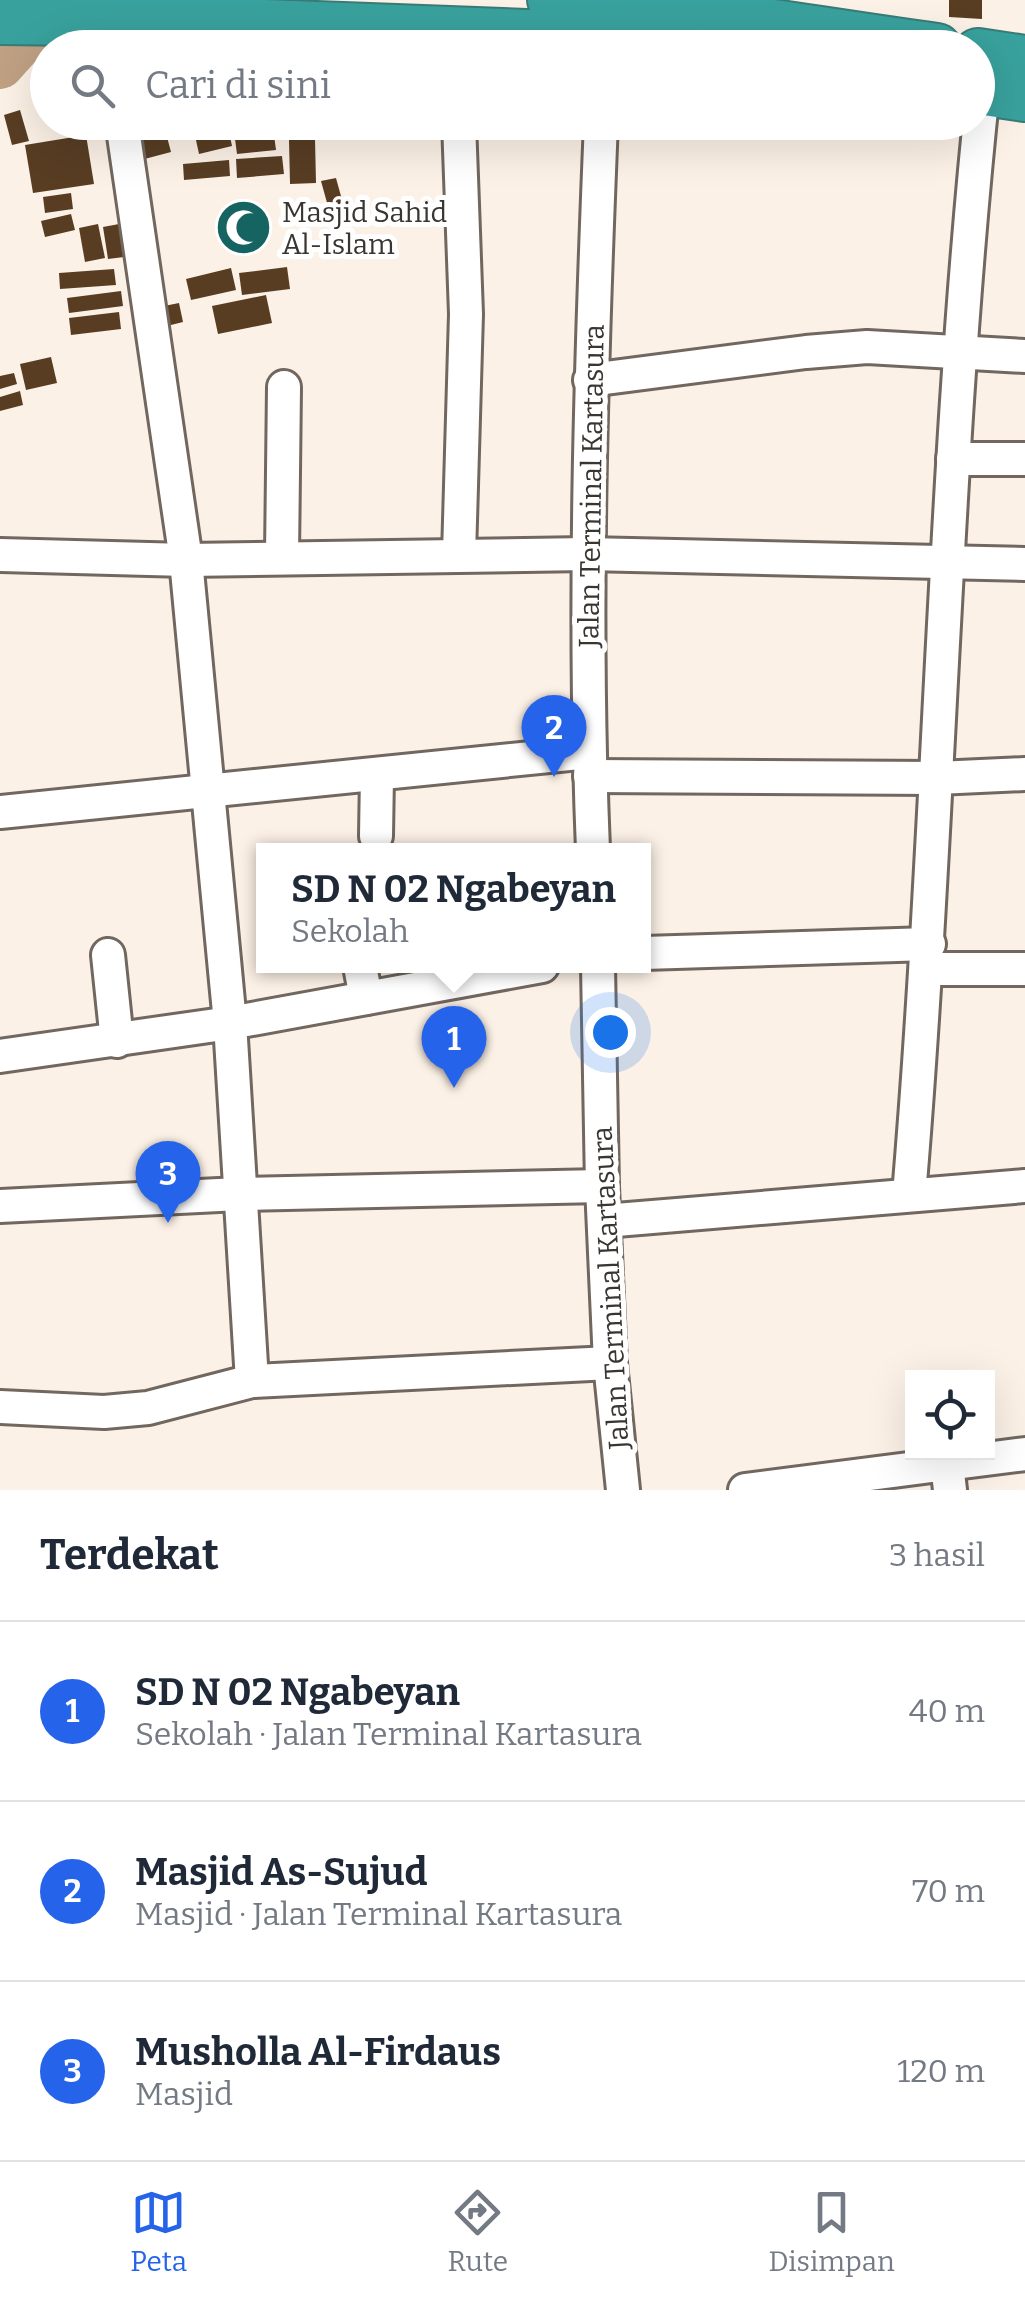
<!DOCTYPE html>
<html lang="id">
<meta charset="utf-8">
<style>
:root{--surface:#fff;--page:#f2f2f3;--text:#1f2937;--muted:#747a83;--line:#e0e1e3;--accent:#2563eb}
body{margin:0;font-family:Bitter,serif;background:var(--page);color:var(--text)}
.controls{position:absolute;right:30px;bottom:30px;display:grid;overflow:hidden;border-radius:0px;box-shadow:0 10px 40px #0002}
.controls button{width:90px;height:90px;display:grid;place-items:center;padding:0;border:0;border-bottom:2px solid var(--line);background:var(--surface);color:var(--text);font:50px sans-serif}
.you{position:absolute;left:610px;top:1032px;width:35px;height:35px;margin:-25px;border:8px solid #fff;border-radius:50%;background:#1a73e8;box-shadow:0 0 0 15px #1a73e833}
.badge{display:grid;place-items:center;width:65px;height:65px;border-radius:50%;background:var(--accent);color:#fff;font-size:32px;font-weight:700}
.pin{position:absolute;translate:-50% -82px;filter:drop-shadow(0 2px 5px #0008)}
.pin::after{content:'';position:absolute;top:52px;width:35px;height:30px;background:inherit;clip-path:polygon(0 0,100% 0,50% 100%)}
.popup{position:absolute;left:256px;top:843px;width:395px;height:130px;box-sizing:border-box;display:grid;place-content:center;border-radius:0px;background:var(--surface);filter:drop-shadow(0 2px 8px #0005);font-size:32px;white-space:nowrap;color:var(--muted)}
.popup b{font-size:38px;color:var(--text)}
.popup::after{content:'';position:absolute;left:50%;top:100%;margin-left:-20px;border:20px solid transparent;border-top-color:var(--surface)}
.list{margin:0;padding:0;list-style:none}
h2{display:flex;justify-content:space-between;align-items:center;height:130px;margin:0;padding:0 40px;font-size:42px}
h2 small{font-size:32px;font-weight:400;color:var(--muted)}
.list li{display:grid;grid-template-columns:65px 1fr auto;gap:30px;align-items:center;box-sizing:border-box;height:180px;padding:0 40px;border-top:2px solid var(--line)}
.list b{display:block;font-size:38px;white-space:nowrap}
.list p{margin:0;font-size:32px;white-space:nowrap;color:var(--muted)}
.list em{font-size:32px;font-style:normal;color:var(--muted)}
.icon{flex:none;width:55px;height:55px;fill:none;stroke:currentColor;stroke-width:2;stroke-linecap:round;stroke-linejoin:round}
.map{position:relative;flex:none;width:1025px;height:1490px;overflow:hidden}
.search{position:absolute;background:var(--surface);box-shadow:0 10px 40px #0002;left:30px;right:30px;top:30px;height:110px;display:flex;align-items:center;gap:25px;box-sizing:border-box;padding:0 35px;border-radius:55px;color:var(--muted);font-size:38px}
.sheet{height:670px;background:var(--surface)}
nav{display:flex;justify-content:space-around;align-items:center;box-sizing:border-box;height:140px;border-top:2px solid var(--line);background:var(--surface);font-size:28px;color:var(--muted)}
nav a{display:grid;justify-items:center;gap:5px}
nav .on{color:var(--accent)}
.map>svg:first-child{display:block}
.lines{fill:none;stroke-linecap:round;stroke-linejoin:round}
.river{stroke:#bfa083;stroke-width:48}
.building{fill:#583d23}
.minor-casing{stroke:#71675e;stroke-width:38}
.highway-casing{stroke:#397b77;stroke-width:52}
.minor{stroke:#fff;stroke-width:32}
.highway{stroke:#39a19d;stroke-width:48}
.labels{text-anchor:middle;stroke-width:10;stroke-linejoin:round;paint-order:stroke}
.poi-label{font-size:28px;fill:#393531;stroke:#fff;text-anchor:start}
.street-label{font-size:28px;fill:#393531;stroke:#fff}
</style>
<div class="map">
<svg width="1025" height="1490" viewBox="0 0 1025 1490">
<rect width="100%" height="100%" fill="#fcf1e6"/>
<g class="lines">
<!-- river -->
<polyline class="river" points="0,65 58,0"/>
</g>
<!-- building -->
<g class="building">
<polygon points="949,0 982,0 982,19 949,17"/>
<polygon points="20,110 29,141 12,145 4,115"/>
<polygon points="154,122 158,139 167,137 171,152 137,161 129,128"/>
<polygon points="192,122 227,122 232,146 199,154"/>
<polygon points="279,122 307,122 307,133 280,134"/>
<polygon points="86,135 94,184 33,193 25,145"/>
<polygon points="274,135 276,150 237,154 235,139"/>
<polygon points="315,139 316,183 290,184 289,140"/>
<polygon points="282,156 284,174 237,178 236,159"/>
<polygon points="229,160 230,176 184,180 183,164"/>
<polygon points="336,178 344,207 329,210 321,181"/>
<polygon points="71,193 73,209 45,213 43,197"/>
<polygon points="71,214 75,230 45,237 41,221"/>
<polygon points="98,224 105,258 85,262 79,228"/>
<polygon points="119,224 124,257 108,259 103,227"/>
<polygon points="287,267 290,289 242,295 239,273"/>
<polygon points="231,268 236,290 191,300 186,279"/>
<polygon points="114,269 116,285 60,289 59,273"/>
<polygon points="121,291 123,306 69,313 67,298"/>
<polygon points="266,295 272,323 218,334 212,306"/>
<polygon points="179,303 183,322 159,328 154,308"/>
<polygon points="119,312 121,329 71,335 69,318"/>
<polygon points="51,357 57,383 26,390 20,364"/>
<polygon points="14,373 17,384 0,389 0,376"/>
<polygon points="20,391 23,405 0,411 0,397"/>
</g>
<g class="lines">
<defs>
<g id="minor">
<polyline points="122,122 186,560 230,1023 252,1381"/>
<polyline points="590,380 806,352 867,347 1025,356"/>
<polyline points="953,459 1025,459"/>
<polyline points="0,555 186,560 587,554 1025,564"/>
<polyline points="459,555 466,314 459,122"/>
<polyline points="282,556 284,387"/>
<polyline points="590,776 937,778 1025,774"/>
<polyline points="0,812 589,752"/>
<polyline points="376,836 377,775"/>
<path d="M593,850C583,607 591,365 601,122"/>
<polyline points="644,953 929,944"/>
<polyline points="108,955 117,1041"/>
<polyline points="360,966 366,998"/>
<polyline points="598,966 602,1186 610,1363 623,1490"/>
<polyline points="928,969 1025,969"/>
<polyline points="0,1056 230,1023 542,966"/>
<path d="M909,1195C940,827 944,458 983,90"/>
<polyline points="0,1206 239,1194 602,1186"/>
<polyline points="604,1221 1025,1186"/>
<polyline points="0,1407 104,1412 148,1408 252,1381 610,1363"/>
<polyline points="947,1464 1025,1454"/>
<polyline points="745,1490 947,1464 950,1490"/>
</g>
<g id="highway">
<path d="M552,0C681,6 809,31 937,48"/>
<polyline points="0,20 238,23 605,37 695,48"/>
<polyline points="978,53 1025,60"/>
<polyline points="978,90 1025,97"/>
</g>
</defs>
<!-- minor casing -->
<use href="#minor" class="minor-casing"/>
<!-- highway casing -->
<use href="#highway" class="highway-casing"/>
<!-- minor -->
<use href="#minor" class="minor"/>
<!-- highway -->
<use href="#highway" class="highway"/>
</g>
<!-- icons -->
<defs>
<symbol id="mosque-disc" viewBox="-11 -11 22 22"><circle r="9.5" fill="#166462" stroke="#fff"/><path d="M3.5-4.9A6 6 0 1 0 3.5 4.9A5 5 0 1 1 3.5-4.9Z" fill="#fff"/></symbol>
</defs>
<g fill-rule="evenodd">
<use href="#mosque-disc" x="212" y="196" width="63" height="63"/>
</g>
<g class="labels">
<!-- poi labels -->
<g class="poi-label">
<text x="282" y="222">Masjid Sahid<tspan x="282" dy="32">Al-Islam</tspan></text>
</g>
<!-- street labels -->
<g class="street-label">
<text transform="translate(591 486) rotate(-89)" y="10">Jalan Terminal Kartasura</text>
<text transform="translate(610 1288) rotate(-93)" y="10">Jalan Terminal Kartasura</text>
</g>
</g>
</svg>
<div class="controls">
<button><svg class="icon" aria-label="locate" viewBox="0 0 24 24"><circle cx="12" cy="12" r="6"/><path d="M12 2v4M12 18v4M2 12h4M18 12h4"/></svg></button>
</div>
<div class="you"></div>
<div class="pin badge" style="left:454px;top:1088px">1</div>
<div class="popup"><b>SD N 02 Ngabeyan</b>Sekolah</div>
<div class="pin badge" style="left:554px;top:777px">2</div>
<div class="pin badge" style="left:168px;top:1223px">3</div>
<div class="search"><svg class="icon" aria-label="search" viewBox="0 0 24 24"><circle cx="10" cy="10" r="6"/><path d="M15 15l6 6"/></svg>Cari di sini</div>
</div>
<section class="sheet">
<h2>Terdekat<small>3 hasil</small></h2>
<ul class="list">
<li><span class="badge">1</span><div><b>SD N 02 Ngabeyan</b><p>Sekolah · Jalan Terminal Kartasura</p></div><em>40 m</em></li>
<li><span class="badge">2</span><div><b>Masjid As-Sujud</b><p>Masjid · Jalan Terminal Kartasura</p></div><em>70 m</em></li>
<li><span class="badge">3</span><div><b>Musholla Al-Firdaus</b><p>Masjid</p></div><em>120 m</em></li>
</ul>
</section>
<nav>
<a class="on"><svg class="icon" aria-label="map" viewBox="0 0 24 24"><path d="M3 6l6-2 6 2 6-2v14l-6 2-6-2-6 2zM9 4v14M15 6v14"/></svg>Peta</a>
<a><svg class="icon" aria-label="directions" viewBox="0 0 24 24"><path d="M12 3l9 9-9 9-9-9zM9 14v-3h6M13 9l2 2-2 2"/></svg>Rute</a>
<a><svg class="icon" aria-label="saved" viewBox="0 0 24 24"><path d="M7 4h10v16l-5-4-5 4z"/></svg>Disimpan</a>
</nav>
